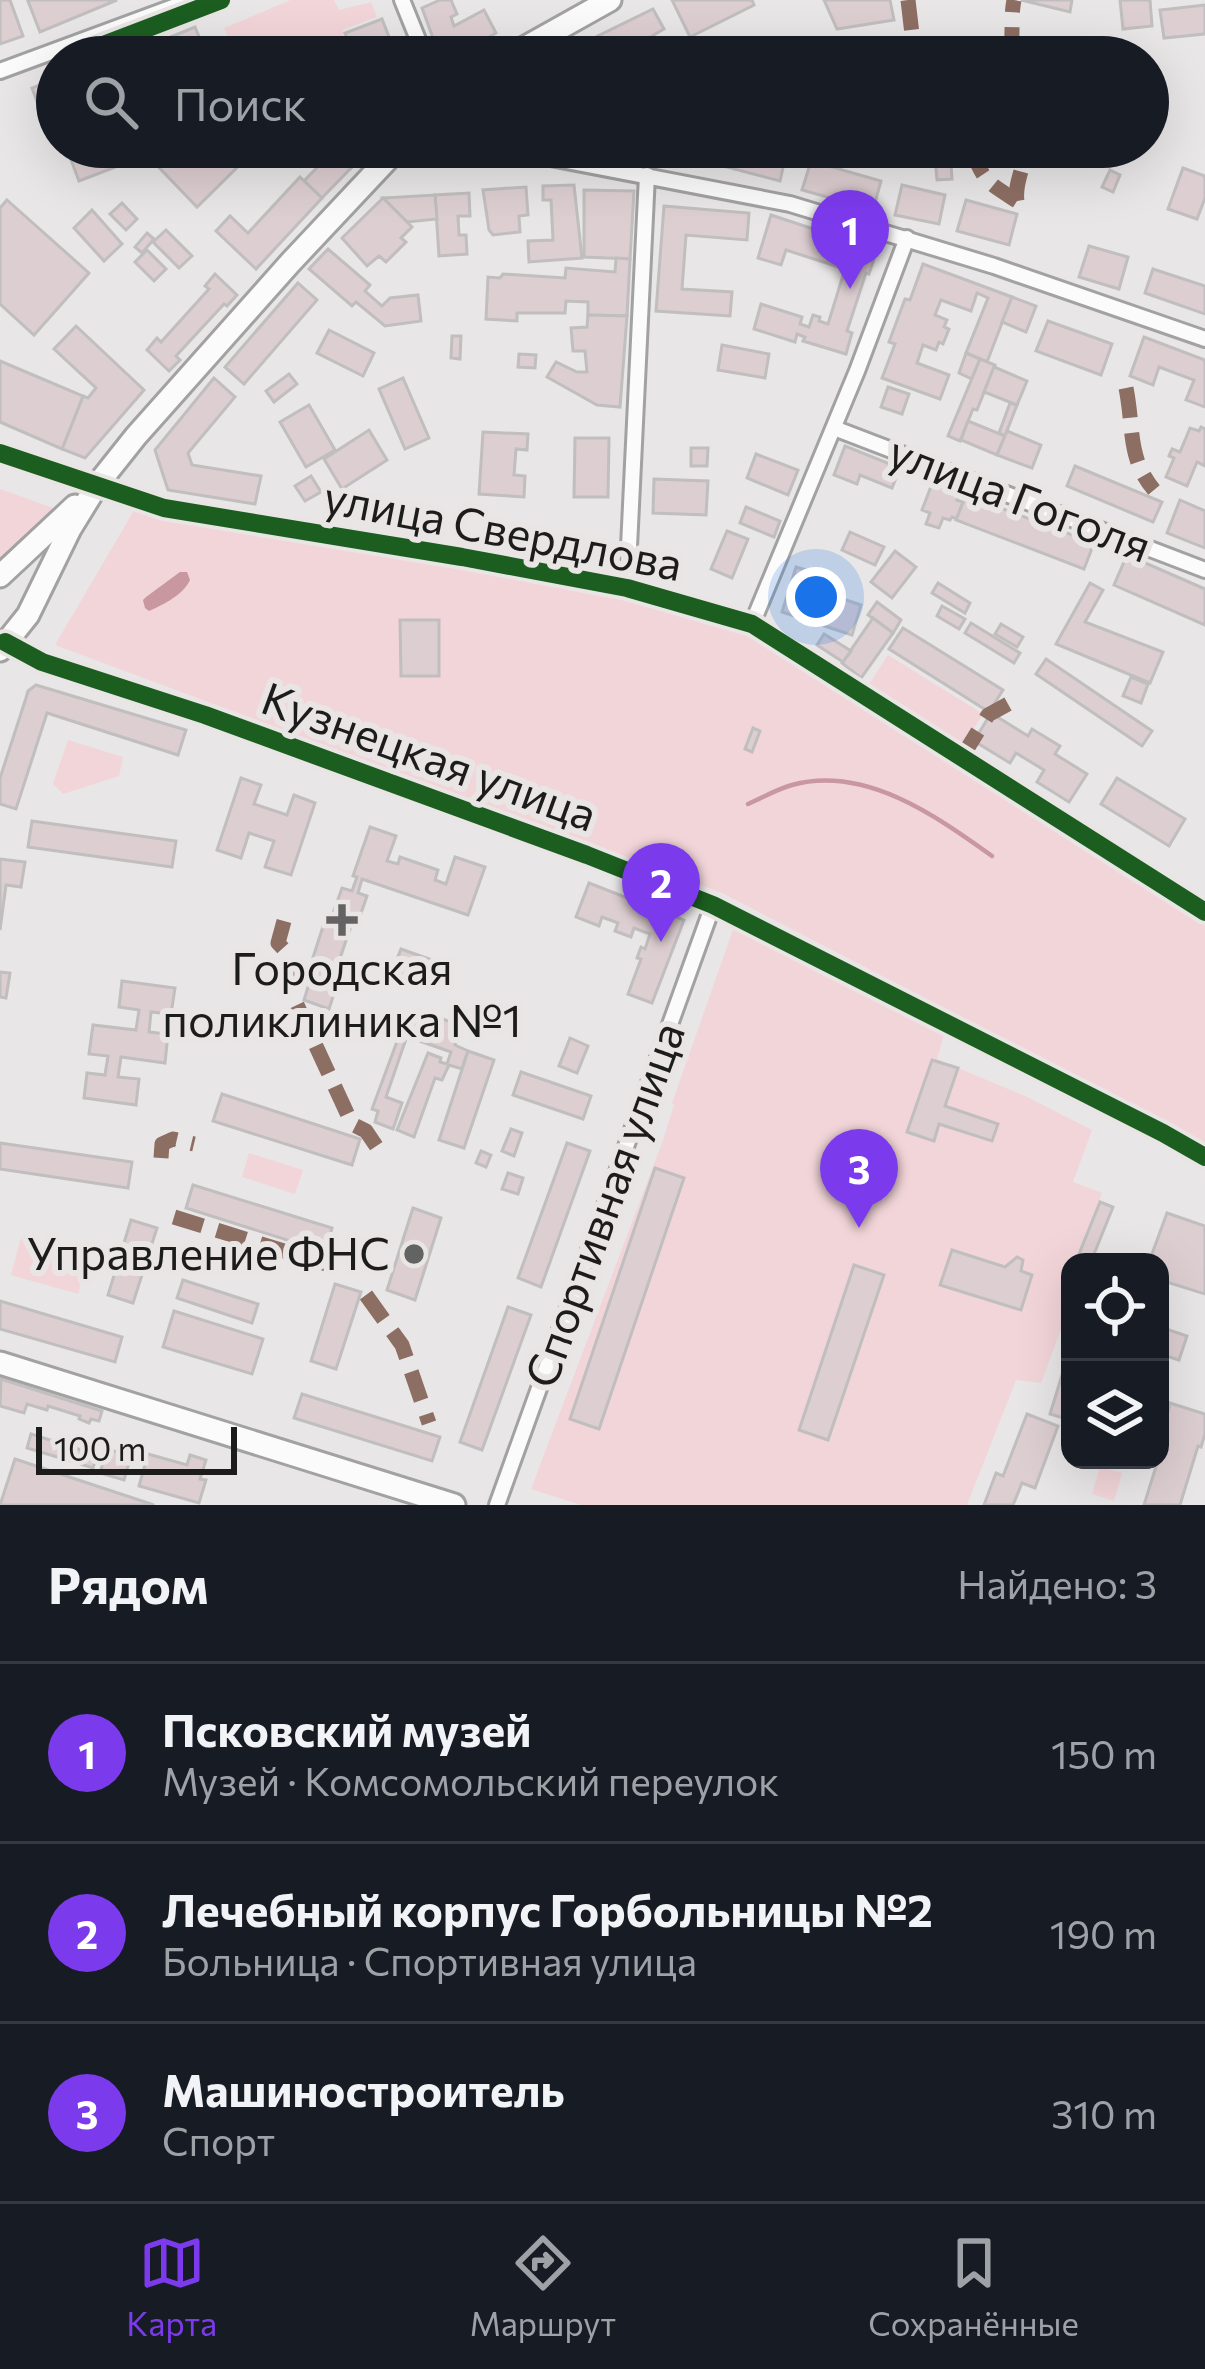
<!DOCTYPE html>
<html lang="ru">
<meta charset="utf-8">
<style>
:root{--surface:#171b24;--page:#242831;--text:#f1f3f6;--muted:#9ea1a6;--line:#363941;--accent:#7c3aed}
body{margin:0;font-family:Commissioner,sans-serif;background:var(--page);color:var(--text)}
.controls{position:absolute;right:36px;bottom:36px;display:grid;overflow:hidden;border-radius:24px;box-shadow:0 12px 48px #0002}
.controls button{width:108px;height:108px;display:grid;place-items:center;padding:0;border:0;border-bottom:3px solid var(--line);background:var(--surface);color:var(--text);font:60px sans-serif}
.scale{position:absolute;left:36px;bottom:30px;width:201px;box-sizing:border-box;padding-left:12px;border:6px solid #1d1c1c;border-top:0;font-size:33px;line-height:42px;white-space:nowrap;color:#1d1c1c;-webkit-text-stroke:9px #e9e5e5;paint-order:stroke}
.you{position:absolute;left:816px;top:597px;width:42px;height:42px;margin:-30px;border:9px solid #fff;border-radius:50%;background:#1a73e8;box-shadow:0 0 0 18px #1a73e833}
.badge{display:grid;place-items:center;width:78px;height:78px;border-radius:50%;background:var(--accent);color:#fff;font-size:39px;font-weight:700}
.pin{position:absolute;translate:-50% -99px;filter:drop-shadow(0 3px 6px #0008)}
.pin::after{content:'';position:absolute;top:63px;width:42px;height:36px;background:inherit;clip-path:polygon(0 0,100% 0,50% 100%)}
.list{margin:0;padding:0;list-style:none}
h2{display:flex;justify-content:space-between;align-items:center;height:156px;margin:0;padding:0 48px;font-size:51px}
h2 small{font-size:39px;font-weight:400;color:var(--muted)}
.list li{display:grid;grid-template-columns:78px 1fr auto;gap:36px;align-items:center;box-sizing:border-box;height:180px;padding:0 48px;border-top:3px solid var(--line)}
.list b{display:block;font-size:45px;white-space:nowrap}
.list p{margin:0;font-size:39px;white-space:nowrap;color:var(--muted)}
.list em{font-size:39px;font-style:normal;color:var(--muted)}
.icon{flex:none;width:66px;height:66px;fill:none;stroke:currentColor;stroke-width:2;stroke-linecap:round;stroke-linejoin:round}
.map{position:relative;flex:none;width:1205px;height:1505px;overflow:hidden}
.search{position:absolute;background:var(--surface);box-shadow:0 12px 48px #0002;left:36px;right:36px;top:36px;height:132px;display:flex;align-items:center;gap:30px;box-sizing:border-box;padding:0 42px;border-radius:66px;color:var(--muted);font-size:45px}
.sheet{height:696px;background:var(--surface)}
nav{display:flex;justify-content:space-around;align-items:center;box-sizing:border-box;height:168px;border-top:3px solid var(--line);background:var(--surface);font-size:33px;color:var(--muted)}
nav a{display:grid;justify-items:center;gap:6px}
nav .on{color:var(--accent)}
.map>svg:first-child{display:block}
.green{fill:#f2d5d9}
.water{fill:#c897a0}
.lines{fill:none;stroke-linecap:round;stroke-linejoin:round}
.stream{stroke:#c897a0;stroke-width:4.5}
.building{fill:#ddced1;stroke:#c0bebe;stroke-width:3}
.street-casing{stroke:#a3a2a2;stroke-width:20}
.secondary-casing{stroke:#a3a2a2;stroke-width:27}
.street{stroke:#fcfbfb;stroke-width:14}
.secondary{stroke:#fcfbfb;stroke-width:21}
.quiet{stroke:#8d6e63;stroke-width:15;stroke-dasharray:30 15;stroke-linecap:butt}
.cycleway-casing{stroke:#e9e5e5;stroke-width:26}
.cycleway{stroke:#1b5e20;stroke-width:18}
.poi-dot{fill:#646363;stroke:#e9e5e5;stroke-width:4.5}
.labels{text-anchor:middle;stroke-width:12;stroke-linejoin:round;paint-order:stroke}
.street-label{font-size:45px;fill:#1d1c1c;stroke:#e9e5e5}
.poi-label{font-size:45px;fill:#1d1c1c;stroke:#e9e5e5}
</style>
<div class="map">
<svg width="1205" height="1505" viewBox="0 0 1205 1505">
<rect width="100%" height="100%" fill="#e8e6e6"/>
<!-- green -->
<g class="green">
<polygon points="291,0 334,0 339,10 371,2 377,17 342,30 348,48 311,57 236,57 224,28"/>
<polygon points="541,147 611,147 622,166"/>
<polygon points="0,489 56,509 8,554 0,558"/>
<polygon points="136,507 600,593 747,628 1205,911 1205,1143 722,893 55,645"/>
<polygon points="888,655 983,714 963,745 868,686"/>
<polygon points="68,740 123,757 119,776 63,794 53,784"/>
<polygon points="734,927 944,1035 937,1059 1027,1097 1092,1130 1073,1182 1102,1193 1074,1262 1070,1262 1070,1305 1041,1383 1016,1380 967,1505 581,1505 531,1489 662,1143 674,1105 672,1103"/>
<polygon points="249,1153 303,1170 295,1194 242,1177"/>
<polygon points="21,1238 88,1256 78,1294 11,1275"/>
<polygon points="1100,1467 1122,1473 1114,1501 1092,1494"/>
</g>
<!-- water -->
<path class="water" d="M180,572H187L190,580C184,594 163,605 149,611L145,608L143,600L146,597Z"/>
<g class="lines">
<!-- stream -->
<path class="stream" d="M748,804C762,798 777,789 792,785C865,765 936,816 992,856"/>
</g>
<!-- building -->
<g class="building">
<polygon points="0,0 10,0 23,36 0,44"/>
<polygon points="117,0 40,32 28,1 30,0"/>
<polygon points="440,0 451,0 457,14 451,17 454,26 484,10 496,33 455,57 440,57 422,8"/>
<polygon points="672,0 752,0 754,5 690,37"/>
<polygon points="824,0 890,0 894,20 837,29"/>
<polygon points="1021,0 1072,0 1070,12"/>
<polygon points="1120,0 1150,0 1152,26 1123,29"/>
<polygon points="1205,5 1205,34 1164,38 1160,10"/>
<polygon points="653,9 664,29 616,57 610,57 598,36"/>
<polygon points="382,19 389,37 352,51 345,33"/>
<polygon points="195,27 205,51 190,57 131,57 129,54"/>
<polygon points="598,36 610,57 565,57 564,55"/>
<polygon points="598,36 610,57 565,57 564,55"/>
<polygon points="389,37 397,57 367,57 362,47"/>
<polygon points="906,42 908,57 855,57 854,48"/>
<polygon points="57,78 57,109 42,115 32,88"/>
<polygon points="97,147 144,147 147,155 79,181 70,157"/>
<polygon points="156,147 182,147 201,166 220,147 258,147 197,207 147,155"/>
<polygon points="329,147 370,147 351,168"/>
<polygon points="650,147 758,147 786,154 780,181"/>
<polygon points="871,147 916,147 917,160 873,165"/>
<polygon points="934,147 950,147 952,179 937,180"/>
<polygon points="333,151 351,168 322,198 304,181"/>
<polygon points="811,161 881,181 873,210 802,190"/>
<polygon points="1183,168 1205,176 1205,198 1197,219 1168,209"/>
<polygon points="1110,170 1120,175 1113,192 1102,187"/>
<polygon points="300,177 322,198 256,269 216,231 230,216 248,233"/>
<polygon points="574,185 582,258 529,262 528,241 553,240 551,200 543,200 543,186"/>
<polygon points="902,185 945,195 939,224 895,215"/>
<polygon points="526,187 528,215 519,216 520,232 493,235 489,230 483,190"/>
<polygon points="584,190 634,191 630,259 584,257"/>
<polygon points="469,193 470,216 458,216 459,235 466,235 467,254 439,256 435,195"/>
<polygon points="435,195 437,219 407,222 383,198"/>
<polygon points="383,198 412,227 401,238 406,242 386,262 379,256 367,266 342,238"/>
<polygon points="7,200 89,273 34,335 0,304 0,208"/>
<polygon points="966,200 1017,214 1009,245 957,231"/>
<polygon points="122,203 137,219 126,230 110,214"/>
<polygon points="664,206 749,213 747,240 686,235 682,289 732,292 730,316 656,311"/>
<polygon points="92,210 122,244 104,261 74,228"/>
<polygon points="771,215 877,250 869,274 866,273 847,331 852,333 846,354 803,341 805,337 797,334 795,342 754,329 761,304 802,317 800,324 809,327 813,315 820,317 819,321 828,324 845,269 786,250 781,265 758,258"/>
<polygon points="166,230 192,256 179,268 153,242"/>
<polygon points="147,233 154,239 142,253 135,247"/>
<polygon points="1089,246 1128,257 1119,289 1079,277"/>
<polygon points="328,249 370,285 365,291 382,306 390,298 418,295 421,321 385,326 356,302 352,306 309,269"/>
<polygon points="147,250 166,269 154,281 135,262"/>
<polygon points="616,258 630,259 627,316 588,315 588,302 566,301 565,313 517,313 517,321 486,319 488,277 500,278 503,274 565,278 566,268 615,272"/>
<polygon points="923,264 1012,297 987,362 966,353 988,298 977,293 971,311 941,300 935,315 947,320 944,327 949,329 943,344 939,342 936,350 923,345 917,363 949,375 940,399 882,378 895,344 889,342 905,299 910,300"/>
<polygon points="1153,269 1205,286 1205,314 1145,293"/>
<polygon points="215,274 237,295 227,306 224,304 176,356 180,360 169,371 147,350 157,338 161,342 209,289 205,286"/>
<polygon points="298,283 317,300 244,384 225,367"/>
<polygon points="1012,297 1036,306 1026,332 1002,322"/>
<polygon points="588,315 627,316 620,407 597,405 547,377 556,362 577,372 587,372 585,351 573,351 571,328 587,327"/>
<polygon points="1048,321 1112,344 1101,375 1036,351"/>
<polygon points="76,326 144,390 85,458 62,449 83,396 88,398 96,388 54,349"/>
<polygon points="329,330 374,353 363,376 317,353"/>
<polygon points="452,336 461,336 460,359 451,358"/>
<polygon points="1144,337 1205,360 1205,407 1186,400 1194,380 1159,367 1153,385 1130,376"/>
<polygon points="722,345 769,354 765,378 718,370"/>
<polygon points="966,353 980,359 972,379 959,373"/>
<polygon points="519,354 536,355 535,368 518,367"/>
<polygon points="980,359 995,365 977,410 973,409 960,441 948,436"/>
<polygon points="0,361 83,396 62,449 0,422"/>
<polygon points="994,367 1027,381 1017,405 984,392"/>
<polygon points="289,374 297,384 274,402 266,391"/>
<polygon points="214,378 235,397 188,453 192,465 261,476 255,504 168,490 155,450"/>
<polygon points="403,378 429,438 405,449 379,389"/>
<polygon points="888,387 909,394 902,414 881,407"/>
<polygon points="1010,403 1017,405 1005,436 999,433"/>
<polygon points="309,405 335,450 306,467 280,422"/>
<polygon points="968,421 1005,436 997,455 961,440"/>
<polygon points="1201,427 1205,429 1205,466 1197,462 1187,486 1166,477 1174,458 1169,456 1172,449 1180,452 1190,428 1199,431"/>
<polygon points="369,430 387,460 342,489 324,459"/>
<polygon points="1007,431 1041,445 1032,468 997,455"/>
<polygon points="483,432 528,434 527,450 516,449 514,475 525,476 524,497 479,494"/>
<polygon points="575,438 609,438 608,497 574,497"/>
<polygon points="845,446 900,468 892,488 860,475 857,484 834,475"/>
<polygon points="691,448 708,448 707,466 691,466"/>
<polygon points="756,454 798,470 788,495 747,478"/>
<polygon points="1075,466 1162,502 1153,522 1067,486"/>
<polygon points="311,476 321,492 305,501 295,486"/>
<polygon points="654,479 708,481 706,515 653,513"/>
<polygon points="932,484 960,494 957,500 963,502 957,519 952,517 950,520 943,518 939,528 926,524 930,513 922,510"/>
<polygon points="966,495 1094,543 1084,569 956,520"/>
<polygon points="1180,500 1205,511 1205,548 1167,533"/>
<polygon points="746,507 780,521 774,537 740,523"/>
<polygon points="727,531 748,539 732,578 711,569"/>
<polygon points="850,532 884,547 875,565 842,550"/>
<polygon points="895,551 916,567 892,598 871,582"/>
<polygon points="1127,555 1205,589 1205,625 1114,585"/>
<polygon points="796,567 836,579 831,595 861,605 852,635 782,612"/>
<polygon points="938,583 970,603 965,613 932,593"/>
<polygon points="1090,583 1103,590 1085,622 1163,652 1150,683 1056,644"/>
<polygon points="877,602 901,620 893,633 868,615"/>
<polygon points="942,606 965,619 959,629 937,616"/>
<polygon points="873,618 893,633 861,678 842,663"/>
<polygon points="400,620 439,620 439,676 401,676"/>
<polygon points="971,623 1020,653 1014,663 965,633"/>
<polygon points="1001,624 1023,637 1017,647 995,634"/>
<polygon points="903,628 1003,690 989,712 889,649"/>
<polygon points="824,634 851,651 843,662 817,645"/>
<polygon points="1046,659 1152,731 1142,746 1036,674"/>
<polygon points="1131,677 1148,684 1141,703 1123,696"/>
<polygon points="36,685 186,730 178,755 47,713 16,809 0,804 0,778 26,698 28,691"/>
<polygon points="991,713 1028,736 1032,729 1060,746 1055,754 1087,774 1069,802 1037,782 1044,770 1016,753 1010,763 974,741"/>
<polygon points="753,728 760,731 752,752 745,749"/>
<polygon points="241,778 261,785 254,804 287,815 294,795 315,803 291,875 265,867 274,841 249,833 241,858 217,850"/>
<polygon points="1117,778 1185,819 1169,846 1101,804"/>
<polygon points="32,821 176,841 172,867 28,847"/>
<polygon points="370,827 396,836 387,861 398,864 400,857 438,870 435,880 446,884 455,857 485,867 468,915 362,879 358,893 367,896 357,925 352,923 333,979 338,981 329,1009 304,1000 312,974 308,973 327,914 332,916 342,888 352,891 357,877 353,876"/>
<polygon points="0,859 25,862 21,887 6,885 0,930"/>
<polygon points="589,883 684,920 652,1003 628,994 641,959 637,958 641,947 645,949 650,934 634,928 631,937 615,931 618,923 602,917 599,926 576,917"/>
<polygon points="401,949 443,964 434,988 392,972"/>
<polygon points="0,972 10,973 6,998 0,997"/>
<polygon points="122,981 175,988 171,1014 151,1012 149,1032 168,1034 165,1063 121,1057 118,1077 139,1079 136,1105 84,1098 87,1073 105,1075 108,1056 89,1054 93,1025 136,1030 139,1010 119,1007"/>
<polygon points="416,1010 460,1025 455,1045 468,1051 462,1069 449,1065 442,1080 435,1078 414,1137 397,1130 428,1053 441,1058 440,1062 447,1064 451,1052 411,1038 413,1033 403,1029 400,1037 406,1039 386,1097 402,1103 393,1129 375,1122 378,1111 372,1109 399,1036 400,1031 391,1028 395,1018 411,1023"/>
<polygon points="570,1038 588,1046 577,1073 559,1066"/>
<polygon points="468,1051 494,1060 464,1148 439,1140"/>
<polygon points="932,1060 958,1068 945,1106 998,1124 992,1141 939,1124 934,1141 907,1132"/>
<polygon points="521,1072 591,1096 583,1119 513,1095"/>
<polygon points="222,1094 360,1139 352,1165 213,1121"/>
<polygon points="511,1129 522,1133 514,1156 502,1151"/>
<polygon points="0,1143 132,1162 128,1188 0,1169"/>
<polygon points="567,1143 590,1151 541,1287 518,1278"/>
<polygon points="481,1151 491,1155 486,1167 476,1163"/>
<polygon points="655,1168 684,1178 599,1429 570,1419"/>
<polygon points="508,1173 523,1178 518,1194 502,1189"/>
<polygon points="193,1185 332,1228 325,1252 186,1208"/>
<polygon points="1100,1202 1113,1207 1092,1259 1079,1254"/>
<polygon points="413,1208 441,1218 415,1300 387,1290"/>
<polygon points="1167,1213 1205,1226 1205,1294 1160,1280 1160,1262 1149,1262"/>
<polygon points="131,1220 157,1228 133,1303 108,1295"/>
<polygon points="952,1250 1005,1267 1017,1257 1023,1260 1021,1271 1032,1275 1021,1310 940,1285"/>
<polygon points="854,1265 884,1275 828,1440 799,1430"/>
<polygon points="183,1280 258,1304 252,1323 177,1298"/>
<polygon points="335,1284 361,1292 336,1369 311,1361"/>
<polygon points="0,1301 122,1337 115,1362 0,1329"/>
<polygon points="508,1307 531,1315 482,1450 460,1442"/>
<polygon points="174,1311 263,1339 252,1374 163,1347"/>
<polygon points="1160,1327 1187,1336 1179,1360 1160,1354"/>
<polygon points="1062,1375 1070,1377 1070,1420 1050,1414"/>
<polygon points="1,1379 102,1411 99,1421 91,1419 89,1423 79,1419 80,1416 48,1406 47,1410 27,1404 24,1413 0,1406"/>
<polygon points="302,1394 440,1437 432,1461 294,1418"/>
<polygon points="1170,1403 1205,1414 1205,1434 1201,1447 1198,1446 1180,1505 1144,1505 1158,1460 1160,1460 1165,1435 1161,1434"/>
<polygon points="1160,1405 1169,1408 1161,1434 1160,1434"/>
<polygon points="1027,1414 1058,1426 1035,1488 1022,1483 1013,1505 984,1505 996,1473 1003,1476"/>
<polygon points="31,1434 97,1455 93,1468 27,1448"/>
<polygon points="107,1449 131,1456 124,1480 100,1473"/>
<polygon points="148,1454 187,1465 190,1455 206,1460 200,1479 206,1480 199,1503 139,1486"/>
<polygon points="15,1459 154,1505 0,1505"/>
</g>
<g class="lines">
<defs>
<g id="street">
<polyline points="402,0 425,57"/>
<polyline points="0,71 192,0"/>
<polyline points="494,147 790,204 994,266 1205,339"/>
<polyline points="834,428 1205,570"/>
<polyline points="0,453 164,508 462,557 627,588 752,624 1205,912"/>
<polyline points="627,588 647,175"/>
<polyline points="752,624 857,371 907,238"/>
<polyline points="5,642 42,662 205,715 587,855 713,905 1163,1133 1205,1157"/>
<polyline points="497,1505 713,905"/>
</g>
<g id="secondary">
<polyline points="508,57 610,0"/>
<polyline points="0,576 75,506"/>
<polyline points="0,650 28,615 70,529 97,485 136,436 290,263 399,147"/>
<polyline points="0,1363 454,1505"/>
</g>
</defs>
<!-- street casing -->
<use href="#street" class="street-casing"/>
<!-- secondary casing -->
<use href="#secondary" class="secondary-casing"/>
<!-- street -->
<use href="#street" class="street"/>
<!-- secondary -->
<use href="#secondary" class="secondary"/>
<!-- quiet -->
<g class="quiet">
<polyline points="908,0 912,34 918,57"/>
<path d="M1010,57C1014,38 1010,20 1014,0"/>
<path d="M971,147C983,181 987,182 1017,201"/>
<path d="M1017,201C1014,184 1024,169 1025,151"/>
<path d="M1126,388C1134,427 1127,458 1154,490"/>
<polyline points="962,757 988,715 1008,704"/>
<polyline points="284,921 278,943 289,955 296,982"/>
<polyline points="297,1005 352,1124 366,1131 383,1156"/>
<polyline points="161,1158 162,1144 173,1139 194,1144"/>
<polyline points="174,1217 336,1267"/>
<polyline points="366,1295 402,1345 429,1423"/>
</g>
<defs>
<g id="cycleway">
<polyline points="72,57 221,0"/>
<polyline points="0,453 164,508 462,557 627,588 752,624 1205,912"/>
<polyline points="5,642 42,662 205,715 587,855 713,905 1163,1133 1205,1157"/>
</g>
</defs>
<!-- cycleway casing -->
<use href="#cycleway" class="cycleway-casing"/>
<!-- cycleway -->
<use href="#cycleway" class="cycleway"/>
</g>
<!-- markers -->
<g class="poi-dot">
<path d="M336 902h12v12h12v12h-12v12h-12v-12h-12v-12h12z"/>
<circle cx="414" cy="1254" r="12"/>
</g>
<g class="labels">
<!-- street labels -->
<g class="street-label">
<text transform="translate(1020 499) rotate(21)" y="16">улица Гоголя</text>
<text transform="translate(503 531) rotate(11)" y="16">улица Свердлова</text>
<text transform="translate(429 757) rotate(20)" y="16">Кузнецкая улица</text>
<text transform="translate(605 1205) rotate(-70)" y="16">Спортивная улица</text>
</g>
<!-- poi labels -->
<g class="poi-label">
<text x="342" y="985">Городская<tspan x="342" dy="52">поликлиника №1</tspan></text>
<text x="390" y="1270" text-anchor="end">Управление ФНС</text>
</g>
</g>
</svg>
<div class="controls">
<button><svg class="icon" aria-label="locate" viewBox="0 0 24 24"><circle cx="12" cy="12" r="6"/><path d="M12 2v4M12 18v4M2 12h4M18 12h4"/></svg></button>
<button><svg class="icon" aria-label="layers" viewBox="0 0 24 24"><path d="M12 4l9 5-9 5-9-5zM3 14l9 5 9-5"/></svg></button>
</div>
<div class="scale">100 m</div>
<div class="you"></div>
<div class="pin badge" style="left:850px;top:289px">1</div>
<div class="pin badge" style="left:661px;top:942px">2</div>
<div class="pin badge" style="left:859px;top:1228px">3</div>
<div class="search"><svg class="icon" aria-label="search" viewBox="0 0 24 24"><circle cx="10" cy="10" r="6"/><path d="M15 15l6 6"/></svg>Поиск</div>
</div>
<section class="sheet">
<h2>Рядом<small>Найдено: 3</small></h2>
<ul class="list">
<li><span class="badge">1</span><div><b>Псковский музей</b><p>Музей · Комсомольский переулок</p></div><em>150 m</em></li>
<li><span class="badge">2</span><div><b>Лечебный корпус Горбольницы №2</b><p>Больница · Спортивная улица</p></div><em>190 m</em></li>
<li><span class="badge">3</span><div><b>Машиностроитель</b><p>Спорт</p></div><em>310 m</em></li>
</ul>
</section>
<nav>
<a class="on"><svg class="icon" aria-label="map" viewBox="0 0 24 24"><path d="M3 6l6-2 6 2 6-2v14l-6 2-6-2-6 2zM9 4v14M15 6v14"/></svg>Карта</a>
<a><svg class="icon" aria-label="directions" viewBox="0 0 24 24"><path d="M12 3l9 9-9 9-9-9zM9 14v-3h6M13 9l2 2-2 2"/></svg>Маршрут</a>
<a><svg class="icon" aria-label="saved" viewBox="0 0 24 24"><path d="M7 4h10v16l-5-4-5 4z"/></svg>Сохранённые</a>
</nav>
